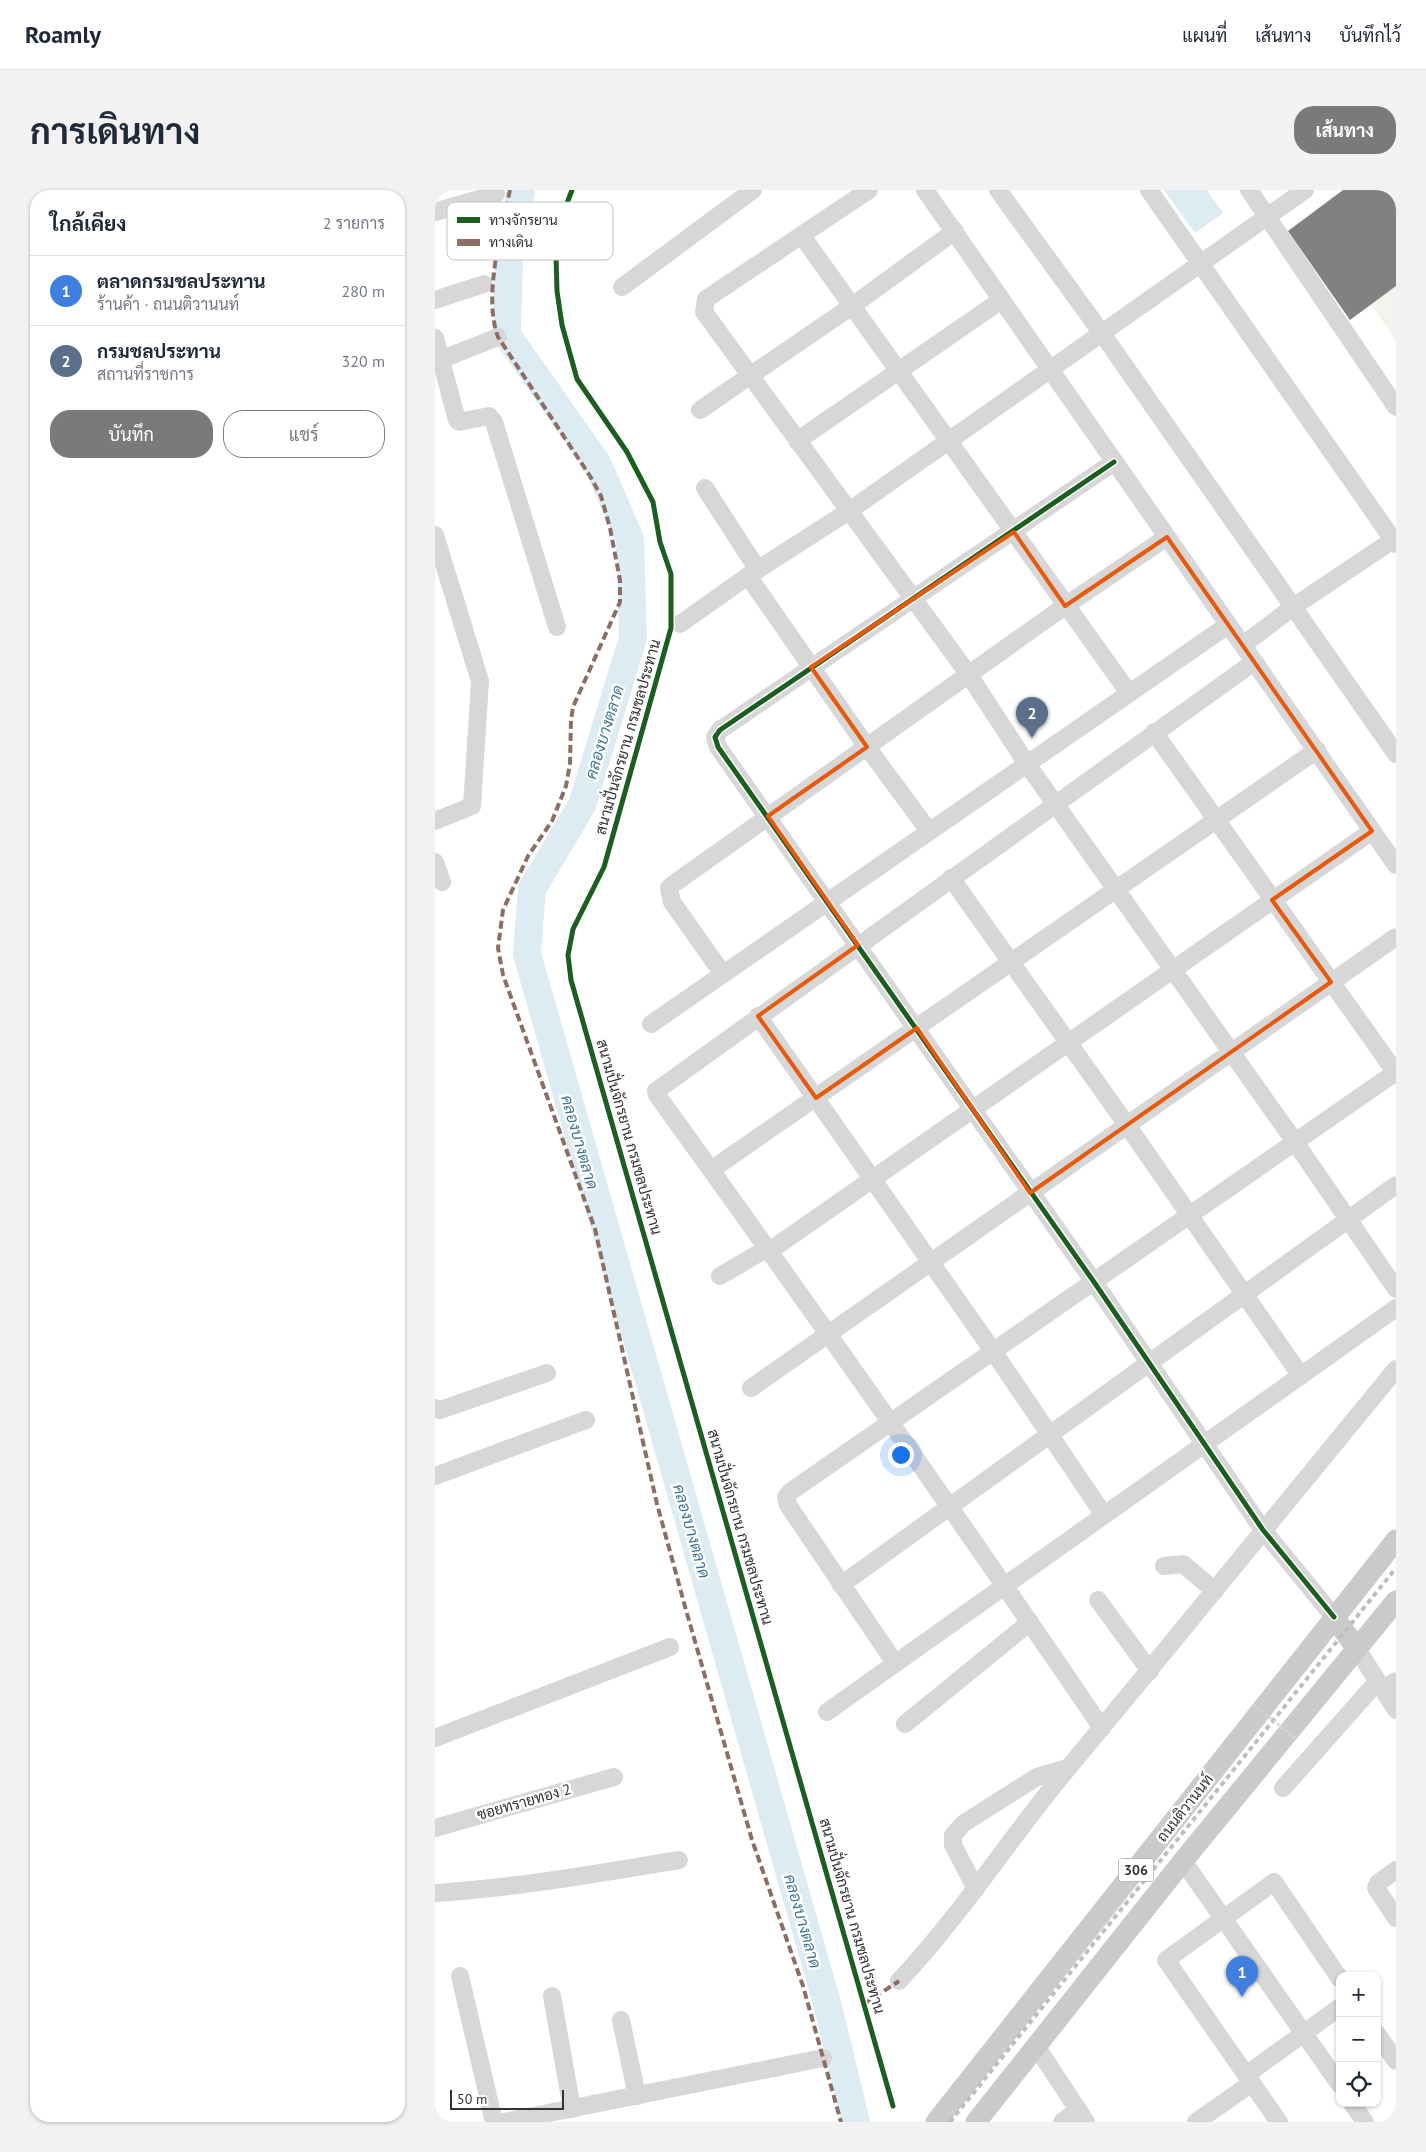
<!DOCTYPE html>
<html lang="th">
<meta charset="utf-8">
<style>
:root{--surface:#fff;--page:#f2f2f3;--text:#1f2937;--muted:#747a83;--line:#e0e1e3;--accent:#7a7a7a}
body{margin:0;font-family:"PT Sans",Sarabun,sans-serif;background:var(--page);color:var(--text)}
.controls{position:absolute;right:15px;bottom:15px;display:grid;overflow:hidden;border-radius:10px;box-shadow:0 1px 4px #0004}
.controls button{width:45px;height:45px;display:grid;place-items:center;padding:0;border:0;border-bottom:1px solid var(--line);background:var(--surface);color:var(--text);font:25px sans-serif}
.scale{position:absolute;left:15px;bottom:12px;width:114px;box-sizing:border-box;padding-left:5px;border:2px solid #333;border-top:0;font-size:14px;line-height:18px;white-space:nowrap;color:#333;-webkit-text-stroke:4px #fff;paint-order:stroke}
.you{position:absolute;left:465px;top:1264px;width:18px;height:18px;margin:-12px;border:4px solid #fff;border-radius:50%;background:#1a73e8;box-shadow:0 0 0 8px #1a73e833}
.badge{display:grid;place-items:center;width:32px;height:32px;border-radius:50%;background:var(--accent);color:#fff;font-size:16px;font-weight:700}
.pin{position:absolute;translate:-50% -41px;filter:drop-shadow(0 1px 2px #0008)}
.pin::after{content:'';position:absolute;top:26px;width:18px;height:15px;background:inherit;clip-path:polygon(0 0,100% 0,50% 100%)}
.list{margin:0;padding:0;list-style:none}
h2{display:flex;justify-content:space-between;align-items:center;height:65px;margin:0;padding:0 20px;font-size:21px}
h2 small{font-size:16px;font-weight:400;color:var(--muted)}
.list li{display:grid;grid-template-columns:32px 1fr auto;gap:15px;align-items:center;box-sizing:border-box;height:70px;padding:0 20px;border-top:1px solid var(--line)}
.list b{display:block;font-size:19px;white-space:nowrap}
.list p{margin:0;font-size:16px;white-space:nowrap;color:var(--muted)}
.list em{font-size:16px;font-style:normal;color:var(--muted)}
.actions{display:flex;gap:10px;padding:15px 20px}
.actions a{flex:1;padding:11px 0;border:1px solid var(--accent);border-radius:20px;text-align:center;font-size:18px;color:var(--accent)}
.actions .main{background:var(--accent);color:#fff}
.icon{flex:none;width:28px;height:28px;fill:none;stroke:currentColor;stroke-width:2;stroke-linecap:round;stroke-linejoin:round}
.map{position:relative;flex:none;width:961px;height:1932px;overflow:hidden;border-radius:20px}
header{display:flex;align-items:center;gap:30px;box-sizing:border-box;height:70px;padding:0 25px;background:var(--surface);border-bottom:1px solid var(--line)}
header strong{font-size:24px}
nav{display:flex;gap:28px;margin-inline-start:auto;font-size:18px}
.intro{display:flex;align-items:center;justify-content:space-between;box-sizing:border-box;height:120px;padding:0 30px}
h1{margin:0;font-size:35px}
.button{padding:12px 22px;border-radius:20px;background:var(--accent);color:#fff;font-size:18px;font-weight:700}
main{display:flex;gap:30px;padding:0 30px}
aside{flex:1;background:var(--surface);border-radius:20px;box-shadow:0 1px 4px #0004}
.map>svg:first-child{display:block}
.green{fill:#f1f5ed}
.water{fill:#ddebf3}
.lines{fill:none;stroke-linecap:round;stroke-linejoin:round}
.river{stroke:#ddebf3;stroke-width:28}
.building{fill:#818181}
.minor{stroke:#d7d7d7;stroke-width:18}
.major{stroke:#cacaca;stroke-width:21}
.rail{stroke:#bebebe;stroke-width:4;stroke-dasharray:5 4;stroke-linecap:butt}
.path-bridge{stroke:#d6d6d6;stroke-width:2.5;stroke-dasharray:2.5 2.5;stroke-linecap:butt}
.quiet{stroke:#8d6e63;stroke-width:4;stroke-dasharray:8 4;stroke-linecap:butt}
.cycleway-casing{stroke:#fff;stroke-width:8}
.cycleway{stroke:#1b5e20;stroke-width:5}
.marked{fill:none;stroke:#e8590c;stroke-width:4;stroke-linejoin:round}
.labels{text-anchor:middle;stroke-width:5;stroke-linejoin:round;paint-order:stroke}
.shield{fill:#fff;stroke:#707070;stroke-width:1}
.shield-label{font-size:14px;font-weight:bold;fill:#333}
.street-label{font-size:15px;fill:#333;stroke:#fff}
.water-label{font-size:16px;font-style:italic;fill:#3f7597;stroke:#fff}
.key{fill:#fff;stroke:#c2c2c2;stroke-width:1}
.key-label{font-size:14px;fill:#333}
</style>
<header>
<strong>Roamly</strong>
<nav><a>แผนที่</a><a>เส้นทาง</a><a>บันทึกไว้</a></nav>
</header>
<div class="intro"><h1>การเดินทาง</h1><a class="button">เส้นทาง</a></div>
<main>
<aside>
<h2>ใกล้เคียง<small>2 รายการ</small></h2>
<ul class="list">
<li><span class="badge" style="background:#3f7fe0">1</span><div><b>ตลาดกรมชลประทาน</b><p>ร้านค้า · ถนนติวานนท์</p></div><em>280 m</em></li>
<li><span class="badge" style="background:#5c6f8a">2</span><div><b>กรมชลประทาน</b><p>สถานที่ราชการ</p></div><em>320 m</em></li>
</ul>
<div class="actions"><a class="main">บันทึก</a><a>แชร์</a></div>
</aside>
<div class="map">
<svg width="961" height="1932" viewBox="0 0 961 1932">
<rect width="100%" height="100%" fill="#fff"/>
<!-- green -->
<polygon class="green" points="961,96 961,151 936,114"/>
<!-- water -->
<polygon class="water" points="729,0 772,0 788,23 760,43"/>
<g class="lines">
<!-- river -->
<polyline class="river" points="86,0 74,64 72,145 162,273 195,349 198,448 147,615 97,699 92,764 392,1813 421,1932"/>
</g>
<!-- building -->
<polygon class="building" points="908,0 961,0 961,96 915,130 853,41"/>
<g class="lines">
<!-- minor -->
<g class="minor">
<polyline points="434,0 271,109 269,122 534,485 592,574 860,952 961,1099"/>
<polyline points="490,0 961,675"/>
<polyline points="563,0 666,142 961,564"/>
<polyline points="714,0 961,354"/>
<polyline points="814,0 961,217"/>
<polyline points="0,22 61,4"/>
<polyline points="367,46 694,503"/>
<polyline points="187,97 318,0"/>
<polyline points="0,110 49,94"/>
<polyline points="0,148 22,230 24,232 54,226 59,232 122,437"/>
<polyline points="0,172 63,147"/>
<polyline points="265,220 417,116 520,41"/>
<polyline points="362,251 565,111"/>
<polyline points="679,272 285,540 280,547 283,557 659,1092 828,1340 899,1427"/>
<polyline points="270,298 323,380"/>
<polyline points="0,345 45,491 37,616 0,631"/>
<polyline points="313,386 432,557 494,641"/>
<polyline points="245,434 313,386 414,321 870,0"/>
<polyline points="808,455 858,417 961,348"/>
<polyline points="719,542 961,883"/>
<polyline points="0,672 7,692"/>
<polyline points="516,688 692,935 866,1186"/>
<polyline points="288,784 237,712 234,698 237,695 630,416 732,347"/>
<polyline points="323,826 558,1161 669,1325"/>
<polyline points="216,834 793,435"/>
<polyline points="276,980 882,560"/>
<polyline points="333,1062 937,641"/>
<polyline points="285,1086 331,1059"/>
<polyline points="316,1198 961,747"/>
<polyline points="0,1218 5,1220 112,1183"/>
<polyline points="0,1286 151,1230"/>
<polyline points="729,1376 748,1374 780,1401"/>
<polyline points="406,1395 961,995"/>
<polyline points="663,1410 715,1481"/>
<polyline points="922,1459 961,1520"/>
<polyline points="460,1473 353,1315 351,1307 355,1302 961,882"/>
<polyline points="948,1500 961,1491"/>
<polyline points="392,1522 961,1118"/>
<polyline points="470,1534 595,1432"/>
<path d="M667,1538C522,1325 373,1114 222,905L221,901L819,472"/>
<polyline points="0,1548 235,1457"/>
<polyline points="848,1598 942,1492"/>
<polyline points="0,1638 179,1587"/>
<polyline points="748,1671 905,1895"/>
<polyline points="961,1680 943,1693 941,1698 961,1728"/>
<polyline points="541,1699 518,1655 518,1645 529,1633 602,1587 633,1578"/>
<path d="M0,1703C82,1698 163,1683 244,1670"/>
<polyline points="25,1786 59,1932"/>
<path d="M464,1791C527,1724 575,1647 634,1577C744,1445 852,1311 961,1179"/>
<polyline points="117,1806 137,1919"/>
<polyline points="186,1830 202,1906"/>
<polyline points="942,1844 961,1871"/>
<polyline points="601,1856 651,1932"/>
<polyline points="811,1885 905,1817"/>
<polyline points="917,1913 930,1932"/>
<polyline points="69,1932 388,1868"/>
<polyline points="627,1932 643,1920"/>
<polyline points="761,1932 817,1893"/>
<polyline points="844,1932 731,1770 839,1692 905,1789"/>
</g>
<!-- major -->
<g class="major">
<polyline points="899,1427 922,1459"/>
<polyline points="501,1932 961,1350"/>
<polyline points="541,1932 748,1671 961,1411"/>
</g>
<!-- rail -->
<polyline class="rail" points="515,1932 961,1378"/>
<!-- path-bridge -->
<polyline class="path-bridge" points="819,1515 860,1548"/>
<!-- quiet -->
<g class="quiet">
<path d="M75,0C66,41 48,108 63,147L155,286L166,306L175,338L185,390V412L138,517L136,530L135,573L131,596L117,631L93,666L68,720L63,758L68,785L160,1039L222,1314L251,1420L317,1650L368,1796L406,1932"/>
<polyline points="429,1814 464,1791"/>
</g>
<defs>
<g id="cycleway">
<polyline points="137,0 124,34 121,65 122,101 127,135 142,189 192,262 218,312 225,352 236,384 236,438 169,677 138,739 133,765 136,790 458,1916"/>
<polyline points="679,272 285,540 280,547 283,557 659,1092 828,1340 899,1427"/>
</g>
</defs>
<!-- cycleway casing -->
<use href="#cycleway" class="cycleway-casing"/>
<!-- cycleway -->
<use href="#cycleway" class="cycleway"/>
</g>
<!-- marked area -->
<path class="marked" d="M579,342L630,416L732,347L937,641L837,710L896,792L595,1003L482,838L381,908L323,826L423,755L333,626L432,557L376,477Z"/>
<g class="labels">
<!-- shield labels -->
<rect class="shield" x="683.5" y="1668.5" width="35" height="23" rx="4"/>
<g class="shield-label">
<text x="701" y="1685">306</text>
</g>
<!-- street labels -->
<g class="street-label">
<text transform="translate(193 547) rotate(-74)" y="5">สนามปั่นจักรยาน กรมชลประทาน</text>
<text transform="translate(194 947) rotate(74)" y="5">สนามปั่นจักรยาน กรมชลประทาน</text>
<text transform="translate(305 1337) rotate(74)" y="5">สนามปั่นจักรยาน กรมชลประทาน</text>
<text transform="translate(89 1612) rotate(-16)" y="5">ซอยทรายทอง 2</text>
<text transform="translate(750 1618) rotate(-52)" y="5">ถนนติวานนท์</text>
<text transform="translate(417 1726) rotate(74)" y="5">สนามปั่นจักรยาน กรมชลประทาน</text>
</g>
<!-- water labels -->
<g class="water-label">
<text transform="translate(169 542) rotate(-73)" y="6">คลองบางตลาด</text>
<text transform="translate(145 952) rotate(74)" y="6">คลองบางตลาด</text>
<text transform="translate(257 1341) rotate(74)" y="6">คลองบางตลาด</text>
<text transform="translate(368 1731) rotate(74)" y="6">คลองบางตลาด</text>
</g>
</g>
<!-- legend -->
<rect x="12" y="12" width="166" height="58" rx="8" class="key"/>
<rect x="22" y="27" width="23" height="6" fill="#1b5e20"/>
<rect x="22" y="49" width="23" height="7" fill="#8d6e63"/>
<g class="key-label">
<text x="54" y="35">ทางจักรยาน</text>
<text x="54" y="57">ทางเดิน</text>
</g>
</svg>
<div class="controls">
<button>+</button>
<button>−</button>
<button><svg class="icon" aria-label="locate" viewBox="0 0 24 24"><circle cx="12" cy="12" r="6"/><path d="M12 2v4M12 18v4M2 12h4M18 12h4"/></svg></button>
</div>
<div class="scale">50 m</div>
<div class="you"></div>
<div class="pin badge" style="left:807px;top:1807px;background:#3f7fe0">1</div>
<div class="pin badge" style="left:597px;top:548px;background:#5c6f8a">2</div>
</div>
</main>
